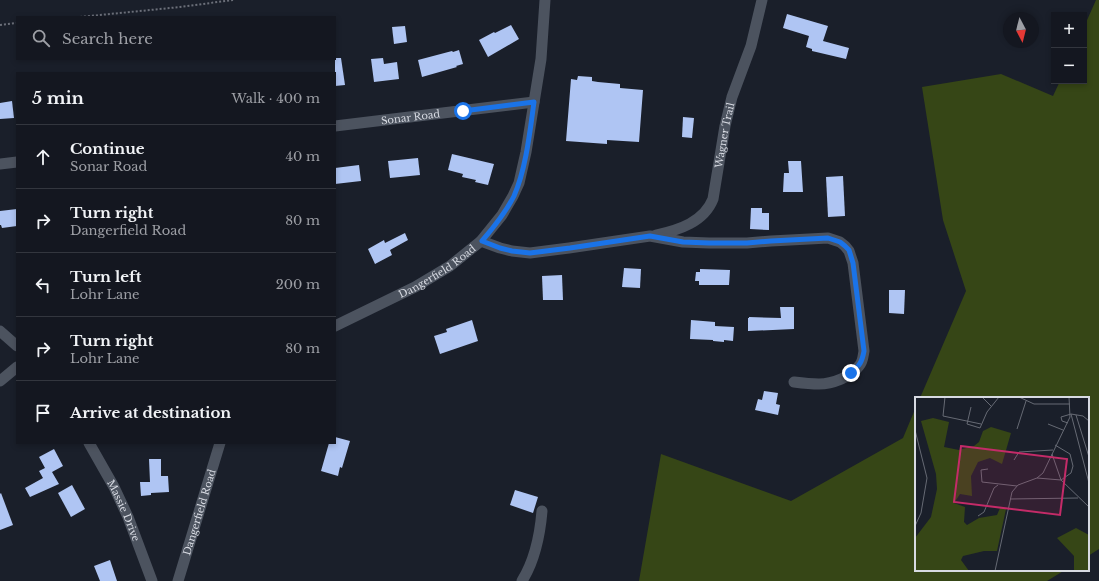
<!DOCTYPE html>
<meta charset="utf-8">
<style>
:root{--surface:#141720;--page:#21242d;--text:#f1f3f6;--muted:#9d9fa5;--line:#33363e}
body{margin:0;font-family:"Libre Baskerville",serif;background:var(--page);color:var(--text)}
.controls{position:absolute;right:12px;top:12px;display:grid;overflow:hidden;border-radius:0px;box-shadow:0 2px 6px #0003}
.controls button{width:36px;height:36px;display:grid;place-items:center;padding:0;border:0;border-bottom:1px solid var(--line);background:var(--surface);color:var(--text);font:20px sans-serif}
.compass{position:absolute;left:1003px;top:12px;width:36px;height:36px;border-radius:50%;background:var(--surface);box-shadow:0 2px 6px #0003;rotate:173deg}
.stop{position:absolute;width:12px;height:12px;margin:-9px;border:3px solid #1a73e8;border-radius:50%;background:#fff}
.stop.end{background:#1a73e8;border-color:#fff;box-shadow:0 1px 4px #0008}
.list{margin:0;padding:0;list-style:none}
h2{display:flex;justify-content:space-between;align-items:center;height:52px;margin:0;padding:0 16px;font-size:17px}
h2 small{font-size:13px;font-weight:400;color:var(--muted)}
.list li{display:grid;grid-template-columns:26px 1fr auto;gap:12px;align-items:center;box-sizing:border-box;height:64px;padding:0 16px;border-top:1px solid var(--line)}
.list b{display:block;font-size:15px;white-space:nowrap}
.list p{margin:0;font-size:13px;white-space:nowrap;color:var(--muted)}
.list em{font-size:13px;font-style:normal;color:var(--muted)}
.icon{flex:none;width:22px;height:22px;fill:none;stroke:currentColor;stroke-width:2;stroke-linecap:round;stroke-linejoin:round}
.map{position:relative;flex:none;width:1099px;height:581px;overflow:hidden}
.search{position:absolute;background:var(--surface);box-shadow:0 2px 6px #0003;left:16px;top:16px;width:320px;height:44px;display:flex;align-items:center;gap:10px;box-sizing:border-box;padding:0 14px;border-radius:0px;color:var(--muted);font-size:15px}
.panel{position:absolute;background:var(--surface);box-shadow:0 2px 6px #0003;left:16px;top:72px;width:320px;height:372px;border-radius:0px}
.map>svg:first-child{display:block}
.green{fill:#364616}
.building{fill:#afc5f3}
.lines{fill:none;stroke-linecap:round;stroke-linejoin:round}
.path{stroke:#6b6f79;stroke-width:2;stroke-dasharray:2 2;stroke-linecap:butt}
.minor{stroke:#4c535f;stroke-width:11}
.tertiary{stroke:#4c535f;stroke-width:11}
.route{stroke:#1a73e8;stroke-width:5}
.labels{text-anchor:middle;stroke-width:4;stroke-linejoin:round;paint-order:stroke}
.street-label{font-size:10px;fill:#d7dae2;stroke:#07090e}
.inset-road{fill:none;stroke:#666a74;stroke-width:1}
.view{fill:#c42b68;fill-opacity:0.15;stroke:#c42b68;stroke-width:2}
.inset-edge{fill:none;stroke:#d7dae2;stroke-width:2}
</style>
<div class="map">
<svg width="1099" height="581" viewBox="0 0 1099 581">
<rect width="100%" height="100%" fill="#1a1f2a"/>
<!-- green -->
<g class="green">
<polygon points="1096,0 1099,0 1099,549 1088,556 1088,398 920,398 966,291 943,220 922,87 1001,74 1053,96 1060,81 1084,81 1084,27"/>
<polygon points="916,407 916,570 1065,570 1047,581 639,581 661,454 791,501 903,438"/>
</g>
<!-- building -->
<g class="building">
<polygon points="787,14 828,26 823,41 849,48 846,59 812,51 812,49 806,47 809,36 783,28"/>
<polygon points="511,25 519,39 488,57 479,40 494,32 495,33"/>
<polygon points="405,26 407,42 394,44 392,27"/>
<polygon points="459,50 463,64 456,66 457,67 422,77 418,60 452,51 453,52"/>
<polygon points="335,58 341,58 345,85 335,86"/>
<polygon points="383,58 384,64 397,62 399,79 374,82 371,59"/>
<polygon points="578,76 592,77 592,81 598,82 620,84 620,88 643,90 639,142 607,140 607,144 566,141 571,79 577,80"/>
<polygon points="12,101 14,118 0,119 0,103"/>
<polygon points="683,117 694,118 692,138 682,137"/>
<polygon points="452,154 494,164 488,185 475,182 476,180 462,177 463,174 448,170"/>
<polygon points="418,158 420,175 390,178 388,161"/>
<polygon points="788,161 801,161 803,192 783,192 784,173 789,173"/>
<polygon points="359,165 361,181 335,184 335,168"/>
<polygon points="843,176 845,216 828,217 826,177"/>
<polygon points="751,208 762,208 762,213 769,213 769,230 750,229"/>
<polygon points="17,209 17,226 2,228 1,225 0,225 0,211"/>
<polygon points="405,233 408,240 390,250 392,255 375,264 368,249 384,240 385,243"/>
<polygon points="624,268 641,269 640,288 622,287"/>
<polygon points="700,269 730,270 729,285 699,285 699,281 695,281 696,272 700,272"/>
<polygon points="562,275 563,300 543,300 542,276"/>
<polygon points="889,290 905,290 904,314 889,313"/>
<polygon points="780,307 794,307 794,329 748,331 748,318 749,318 749,317 781,318"/>
<polygon points="472,320 478,341 440,354 434,336 447,332 446,329"/>
<polygon points="691,320 715,322 715,326 734,327 733,341 724,340 724,342 713,341 713,340 690,339"/>
<polygon points="764,391 778,393 776,404 780,405 778,415 755,410 758,399 762,400"/>
<polygon points="335,437 350,441 342,468 340,467 338,476 321,471 329,443 335,443"/>
<polygon points="54,449 63,466 52,472 59,484 30,497 25,488 43,478 39,471 45,468 39,457"/>
<polygon points="149,459 161,459 161,476 168,476 169,492 151,493 151,495 141,496 140,482 150,482"/>
<polygon points="72,485 85,509 71,517 58,493"/>
<polygon points="515,490 538,497 533,513 510,505"/>
<polygon points="1,493 13,525 0,530 0,494"/>
<polygon points="110,560 117,581 100,581 94,566"/>
</g>
<g class="lines">
<!-- path -->
<g class="path">
<polyline points="80,17 180,7 233,0"/>
<polyline points="0,25 17,23"/>
</g>
<!-- minor -->
<g class="minor">
<path id="s1" d="M335,126L534,102"/>
<polyline points="0,164 17,162"/>
<path id="s2" d="M656,235C679,230 704,222 713,199L725,126L732,97L751,46L762,0"/>
<path d="M481,241L500,248L512,251L530,253L569,248L650,236L683,242L709,243H747L771,241L828,238L840,242L845,246L849,251L853,263L864,351C863,356 863,362 859,366C851,377 832,384 819,384C811,384 802,383 794,382"/>
<polyline points="0,331 17,346"/>
<polyline points="0,381 17,367"/>
<path id="s3" d="M89,443L114,487L128,517L152,581"/>
<path d="M522,581C535,560 540,535 542,511"/>
</g>
<!-- tertiary -->
<g class="tertiary">
<path id="s4" d="M335,326L415,287L450,266L481,241L502,215L513,196L519,183L526,152L541,59L545,0"/>
<path id="s5" d="M178,581L220,443"/>
</g>
</g>
<g class="lines">
<!-- route -->
<path class="route" d="M463,111L534,102C530,131 526,169 514,196C506,212 494,227 482,241L500,248L512,251L530,253L570,248L650,236L683,242L709,243H747L771,241L828,238L840,242L845,246L849,250L853,263L864,351C862,362 860,365 851,373"/>
</g>
<g class="labels">
<!-- street labels -->
<g class="street-label">
<text dy="4" stroke="none"><textPath href="#s1" startOffset="76">Sonar Road</textPath></text>
<text dy="4" stroke="none"><textPath href="#s2" startOffset="135">Wagner Trail</textPath></text>
<text dy="4" stroke="none"><textPath href="#s4" startOffset="116">Dangerfield Road</textPath></text>
<text dy="4" stroke="none"><textPath href="#s3" startOffset="76">Massie Drive</textPath></text>
<text dy="4" stroke="none"><textPath href="#s5" startOffset="72">Dangerfield Road</textPath></text>
</g>
</g>
<!-- overview -->
<g transform="translate(915 397)">
<rect width="174" height="174" fill="#1a1f2a"/>
<path d="M18,21L34,25L29,50L44,53L59,49L64,45L68,34L76,30L96,36L87,67L75,61L63,65L56,79L57,99L45,97L39,106L50,110L49,125L52,128L64,121L82,118L85,111L91,112L82,154H69L48,159L46,163L54,174H0V141L16,120L22,92L21,77L6,24ZM161,131L174,138V174H159V159L142,141Z" fill="#364616"/>
<path class="inset-road" d="M30,0L28,19L66,27M67,0L76,9M104,0L119,7H155M56,10L52,27L65,31L72,15L84,0M161,18L174,60M174,24L168,19L156,17L174,86M153,26L147,24L146,20L156,17M133,27L148,33M102,32L111,4M0,33L12,81L6,116L0,129M137,57L146,83L174,110M99,63L104,55L138,53M73,72L66,73L67,85L102,89M122,81L146,83L156,76L158,69L155,57L140,48M95,102L163,101M63,119L69,115L79,91L83,88M80,174L97,95L103,88L122,81L128,76L155,20L154,0"/>
<path class="view" d="M46,49L152,62L145,118L39,105Z"/>
<rect width="174" height="174" class="inset-edge"/>
</g>
</svg>
<div class="controls">
<button>+</button>
<button>−</button>
</div>
<svg class="compass" viewBox="-18 -18 36 36"><path d="M0-13l5 13h-10z" fill="#e53935"/><path d="M0 13l5-13h-10z" fill="#9d9fa5"/></svg>
<div class="stop" style="left:463px;top:111px"></div>
<div class="stop end" style="left:851px;top:373px"></div>
<div class="search"><svg class="icon" aria-label="search" viewBox="0 0 24 24"><circle cx="10" cy="10" r="6"/><path d="M15 15l6 6"/></svg>Search here</div>
<section class="panel">
<h2>5 min<small>Walk · 400 m</small></h2>
<ul class="list">
<li><svg class="icon" aria-label="ahead" viewBox="0 0 24 24"><path d="M12 20V5M6 11l6-6 6 6"/></svg><div><b>Continue</b><p>Sonar Road</p></div><em>40 m</em></li>
<li><svg class="icon" aria-label="right" viewBox="0 0 24 24"><path d="M7 20v-9h11M14 6l5 5-5 5"/></svg><div><b>Turn right</b><p>Dangerfield Road</p></div><em>80 m</em></li>
<li><svg class="icon" aria-label="left" viewBox="0 0 24 24"><path d="M17 20v-9H6M10 6l-5 5 5 5"/></svg><div><b>Turn left</b><p>Lohr Lane</p></div><em>200 m</em></li>
<li><svg class="icon" aria-label="right" viewBox="0 0 24 24"><path d="M7 20v-9h11M14 6l5 5-5 5"/></svg><div><b>Turn right</b><p>Lohr Lane</p></div><em>80 m</em></li>
<li><svg class="icon" aria-label="arrive" viewBox="0 0 24 24"><path d="M6 21V4h12l-3 4 3 4H6"/></svg><div><b>Arrive at destination</b></div></li>
</ul>
</section>
</div>
